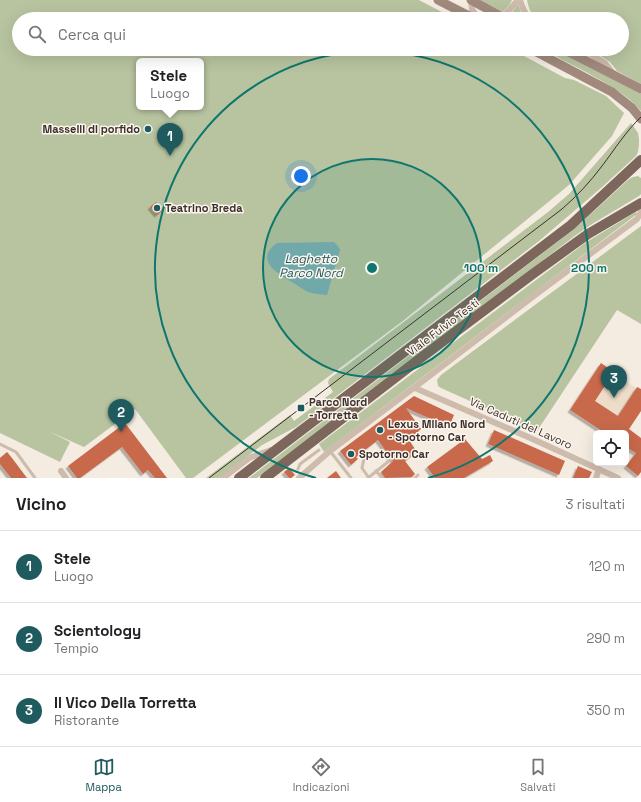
<!DOCTYPE html>
<html lang="it">
<style>
:root{--surface:#fff;--page:#f2f2f2;--text:#202124;--muted:#757577;--line:#e0e0e0;--accent:#1f5a5e}
body{margin:0;font-family:"Space Grotesk",sans-serif;background:var(--page);color:var(--text)}
.controls{position:absolute;right:12px;bottom:12px;display:grid;overflow:hidden;border-radius:6px;box-shadow:0 4px 16px #0002}
.controls button{width:36px;height:36px;display:grid;place-items:center;padding:0;border:0;border-bottom:1px solid var(--line);background:var(--surface);color:var(--text);font:20px sans-serif}
.you{position:absolute;left:301px;top:176px;width:14px;height:14px;margin:-10px;border:3px solid #fff;border-radius:50%;background:#1a73e8;box-shadow:0 0 0 6px #1a73e833}
.badge{display:grid;place-items:center;width:26px;height:26px;border-radius:50%;background:var(--accent);color:#fff;font-size:13px;font-weight:700}
.pin{position:absolute;translate:-50% -33px;filter:drop-shadow(0 1px 2px #0008)}
.pin::after{content:'';position:absolute;top:21px;width:14px;height:12px;background:inherit;clip-path:polygon(0 0,100% 0,50% 100%)}
.popup{position:absolute;left:136px;top:58px;width:68px;height:52px;box-sizing:border-box;display:grid;place-content:center;border-radius:6px;background:var(--surface);filter:drop-shadow(0 1px 3px #0005);font-size:13px;white-space:nowrap;color:var(--muted)}
.popup b{font-size:15px;color:var(--text)}
.popup::after{content:'';position:absolute;left:50%;top:100%;margin-left:-8px;border:8px solid transparent;border-top-color:var(--surface)}
.list{margin:0;padding:0;list-style:none}
h2{display:flex;justify-content:space-between;align-items:center;height:52px;margin:0;padding:0 16px;font-size:17px}
h2 small{font-size:13px;font-weight:400;color:var(--muted)}
.list li{display:grid;grid-template-columns:26px 1fr auto;gap:12px;align-items:center;box-sizing:border-box;height:72px;padding:0 16px;border-top:1px solid var(--line)}
.list b{display:block;font-size:15px;white-space:nowrap}
.list p{margin:0;font-size:13px;white-space:nowrap;color:var(--muted)}
.list em{font-size:13px;font-style:normal;color:var(--muted)}
.icon{flex:none;width:22px;height:22px;fill:none;stroke:currentColor;stroke-width:2;stroke-linecap:round;stroke-linejoin:round}
.map{position:relative;flex:none;width:641px;height:478px;overflow:hidden}
.search{position:absolute;background:var(--surface);box-shadow:0 4px 16px #0002;left:12px;right:12px;top:12px;height:44px;display:flex;align-items:center;gap:10px;box-sizing:border-box;padding:0 14px;border-radius:22px;color:var(--muted);font-size:15px}
.sheet{height:268px;background:var(--surface)}
nav{display:flex;justify-content:space-around;align-items:center;box-sizing:border-box;height:56px;border-top:1px solid var(--line);background:var(--surface);font-size:11px;color:var(--muted)}
nav a{display:grid;justify-items:center;gap:2px}
nav .on{color:var(--accent)}
.map>svg:first-child{display:block}
.green{fill:#b8c4a0;fill-rule:evenodd}
.plaza{fill:#ecdcc8}
.water{fill:#7fb0b2}
.building{fill:#c8694b;filter:url(#shadow)}
.lines{fill:none;stroke-linecap:round;stroke-linejoin:round}
.lane{stroke:#cdbbac;stroke-width:3}
.street{stroke:#cdbbac;stroke-width:6}
.secondary{stroke:#a18a7d;stroke-width:9}
.primary{stroke:#7d675c;stroke-width:10}
.tram{stroke:#3b302b;stroke-width:1}
.ring{fill:none;stroke:#0f766e;stroke-width:2}
.poi-dot{fill:#1f5a5e;stroke:#fbf5ee;stroke-width:1.5}
.labels{text-anchor:middle;stroke-width:3;stroke-linejoin:round;paint-order:stroke}
.poi-label{font-size:11px;font-weight:bold;fill:#3b302b;stroke:#fbf5ee;text-anchor:start}
.street-label{font-size:11px;fill:#3b302b;stroke:#fbf5ee}
.water-label{font-size:12px;font-style:italic;fill:#1f5a5e;stroke:#fbf5ee}
.centre{fill:#0f766e;stroke:#fbf5ee;stroke-width:2}
.ring-label{font-size:12px;text-anchor:middle;font-weight:bold;fill:#0f766e;stroke:#fbf5ee;stroke-width:3;stroke-linejoin:round;paint-order:stroke}
</style>
<div class="map">
<svg width="641" height="478" viewBox="0 0 641 478">
<defs>
<filter id="shadow"><feDropShadow dx="-2.5" dy="2.5" stdDeviation="0" flood-color="#0004"/></filter>
</defs>
<rect width="100%" height="100%" fill="#f4ebe1"/>
<!-- green -->
<g class="green">
<path d="M0,0H419L455,19H19V49H511L565,78L574,80L606,96L624,113L612,136L569,185L404,320L193,478H186L135,409L84,447L48,431L70,442L60,462L0,433ZM139,61H201V107H139Z"/>
<polygon points="480,0 512,0 510,4 503,12"/>
<path d="M527,0H641V84L617,71L610,62L590,49H622V19H538C530,13 529,9 527,0Z"/>
<polygon points="518,4 521,12 525,19 517,19 510,15"/>
<path d="M543,49H555L641,94V111C627,94 605,83 586,72C572,65 557,57 543,49Z"/>
<polygon points="631,123 638,133 639,139 639,145 638,152 636,156 601,188 539,241 296,427 262,445 219,478 206,478 290,415 294,421 333,392 328,383 329,379 548,212 569,194"/>
<polygon points="638,176 641,178 641,194 639,196 592,224 576,235 257,478 249,478 556,243 581,223 629,179 633,177"/>
<polygon points="636,212 637,214 324,452 319,444 585,243"/>
<polygon points="641,226 641,324 617,310 537,431 441,388 438,386 437,380 441,375"/>
</g>
<!-- plaza -->
<polygon class="plaza" points="613,373 636,388 618,416 595,401"/>
<!-- water -->
<path class="water" d="M334,242L338,246L340,250L327,295C321,294 314,294 308,292C302,289 296,284 290,281C274,271 255,259 277,243Z"/>
<!-- building -->
<g class="building">
<polygon points="156,202 163,210 157,215 150,207"/>
<polygon points="601,363 614,372 595,401 618,416 637,387 641,389 641,411 629,429 641,438 641,472 638,476 626,466 636,453 626,447 626,433 605,433 570,410"/>
<polygon points="414,396 454,415 449,427 406,408 421,429 411,438 411,443 417,452 405,461 415,474 412,477 385,478 381,472 391,463 393,461 378,440 356,457 358,459 351,465 340,451"/>
<polygon points="125,423 167,478 155,478 148,470 143,474 122,447 80,478 77,478 68,466"/>
<polygon points="494,430 565,461 559,475 488,444"/>
<polygon points="465,439 482,459 490,455 493,461 464,478 435,478 427,467"/>
<polygon points="7,452 12,458 27,478 11,478 0,464 0,458"/>
<polygon points="578,466 592,472 589,478 573,478"/>
<polygon points="289,468 295,475 291,478 289,478 284,472"/>
<polygon points="336,471 341,478 327,478"/>
</g>
<g class="lines">
<!-- lane -->
<g class="lane">
<polyline points="0,444 16,452 35,478"/>
<polyline points="330,451 351,478"/>
<polyline points="364,458 362,468 369,478"/>
<polyline points="298,469 300,464 319,450"/>
<polyline points="376,471 382,478"/>
<polyline points="368,478 389,461 381,451"/>
<polyline points="415,478 418,475"/>
</g>
<!-- street -->
<g class="street">
<polyline points="471,0 472,9 478,19"/>
<path d="M520,0C522,7 525,14 530,19"/>
<polyline points="500,18 503,17 518,0"/>
<polyline points="582,49 605,63 612,72"/>
<polyline points="415,388 528,437 618,478"/>
<polyline points="61,471 66,478"/>
<polyline points="223,478 249,458 271,450"/>
<polyline points="299,478 330,451 428,377 535,295 637,219 641,212"/>
<polyline points="596,478 599,469"/>
</g>
<!-- secondary -->
<g class="secondary">
<polyline points="438,0 475,19"/>
<polyline points="471,0 506,19"/>
<polyline points="531,49 612,92 632,108 641,119"/>
<polyline points="563,49 641,89"/>
</g>
<!-- primary -->
<g class="primary">
<polyline points="239,478 571,225 641,160"/>
<polyline points="265,478 422,357 534,273 588,234 641,203"/>
</g>
<!-- tram -->
<path class="tram" d="M209,478L562,209C577,196 590,182 602,166C615,149 626,131 641,117"/>
</g>
<!-- distance rings -->
<circle cx="372" cy="268" r="109" fill="#0f766e" fill-opacity=".12"/>
<g class="ring">
<circle cx="372" cy="268" r="109"/>
<path d="M316 478A217 217 0 1 1 428 478"/>
</g>
<!-- markers -->
<g class="poi-dot">
<circle cx="148" cy="129" r="4"/>
<circle cx="157" cy="208" r="4"/>
<rect x="297" y="404" width="8" height="8" rx="2"/>
<circle cx="380" cy="430" r="4"/>
<circle cx="351" cy="454" r="4"/>
</g>
<g class="labels">
<!-- poi labels -->
<g class="poi-label">
<text x="140" y="133" text-anchor="end">Masselli di porfido</text>
<text x="165" y="212">Teatrino Breda</text>
<text x="309" y="406">Parco Nord<tspan x="309" dy="13">- Torretta</tspan></text>
<text x="388" y="428">Lexus Milano Nord<tspan x="388" dy="13">- Spotorno Car</tspan></text>
<text x="359" y="458">Spotorno Car</text>
</g>
<!-- street labels -->
<g class="street-label">
<text transform="translate(443 327) rotate(-37)" y="4">Viale Fulvio Testi</text>
<text transform="translate(521 423) rotate(24)" y="4">Via Caduti del Lavoro</text>
</g>
<!-- water labels -->
<g class="water-label">
<text x="311" y="263">Laghetto<tspan x="311" dy="14">Parco Nord</tspan></text>
</g>
</g>
<circle cx="372" cy="268" r="6" class="centre"/>
<g class="ring-label">
<text x="481" y="272">100 m</text>
<text x="589" y="272">200 m</text>
</g>
</svg>
<div class="controls">
<button><svg class="icon" aria-label="locate" viewBox="0 0 24 24"><circle cx="12" cy="12" r="6"/><path d="M12 2v4M12 18v4M2 12h4M18 12h4"/></svg></button>
</div>
<div class="you"></div>
<div class="pin badge" style="left:170px;top:156px">1</div>
<div class="popup"><b>Stele</b>Luogo</div>
<div class="pin badge" style="left:121px;top:432px">2</div>
<div class="pin badge" style="left:614px;top:398px">3</div>
<div class="search"><svg class="icon" aria-label="search" viewBox="0 0 24 24"><circle cx="10" cy="10" r="6"/><path d="M15 15l6 6"/></svg>Cerca qui</div>
</div>
<section class="sheet">
<h2>Vicino<small>3 risultati</small></h2>
<ul class="list">
<li><span class="badge">1</span><div><b>Stele</b><p>Luogo</p></div><em>120 m</em></li>
<li><span class="badge">2</span><div><b>Scientology</b><p>Tempio</p></div><em>290 m</em></li>
<li><span class="badge">3</span><div><b>Il Vico Della Torretta</b><p>Ristorante</p></div><em>350 m</em></li>
</ul>
</section>
<nav>
<a class="on"><svg class="icon" aria-label="map" viewBox="0 0 24 24"><path d="M3 6l6-2 6 2 6-2v14l-6 2-6-2-6 2zM9 4v14M15 6v14"/></svg>Mappa</a>
<a><svg class="icon" aria-label="directions" viewBox="0 0 24 24"><path d="M12 3l9 9-9 9-9-9zM9 14v-3h6M13 9l2 2-2 2"/></svg>Indicazioni</a>
<a><svg class="icon" aria-label="saved" viewBox="0 0 24 24"><path d="M7 4h10v16l-5-4-5 4z"/></svg>Salvati</a>
</nav>
